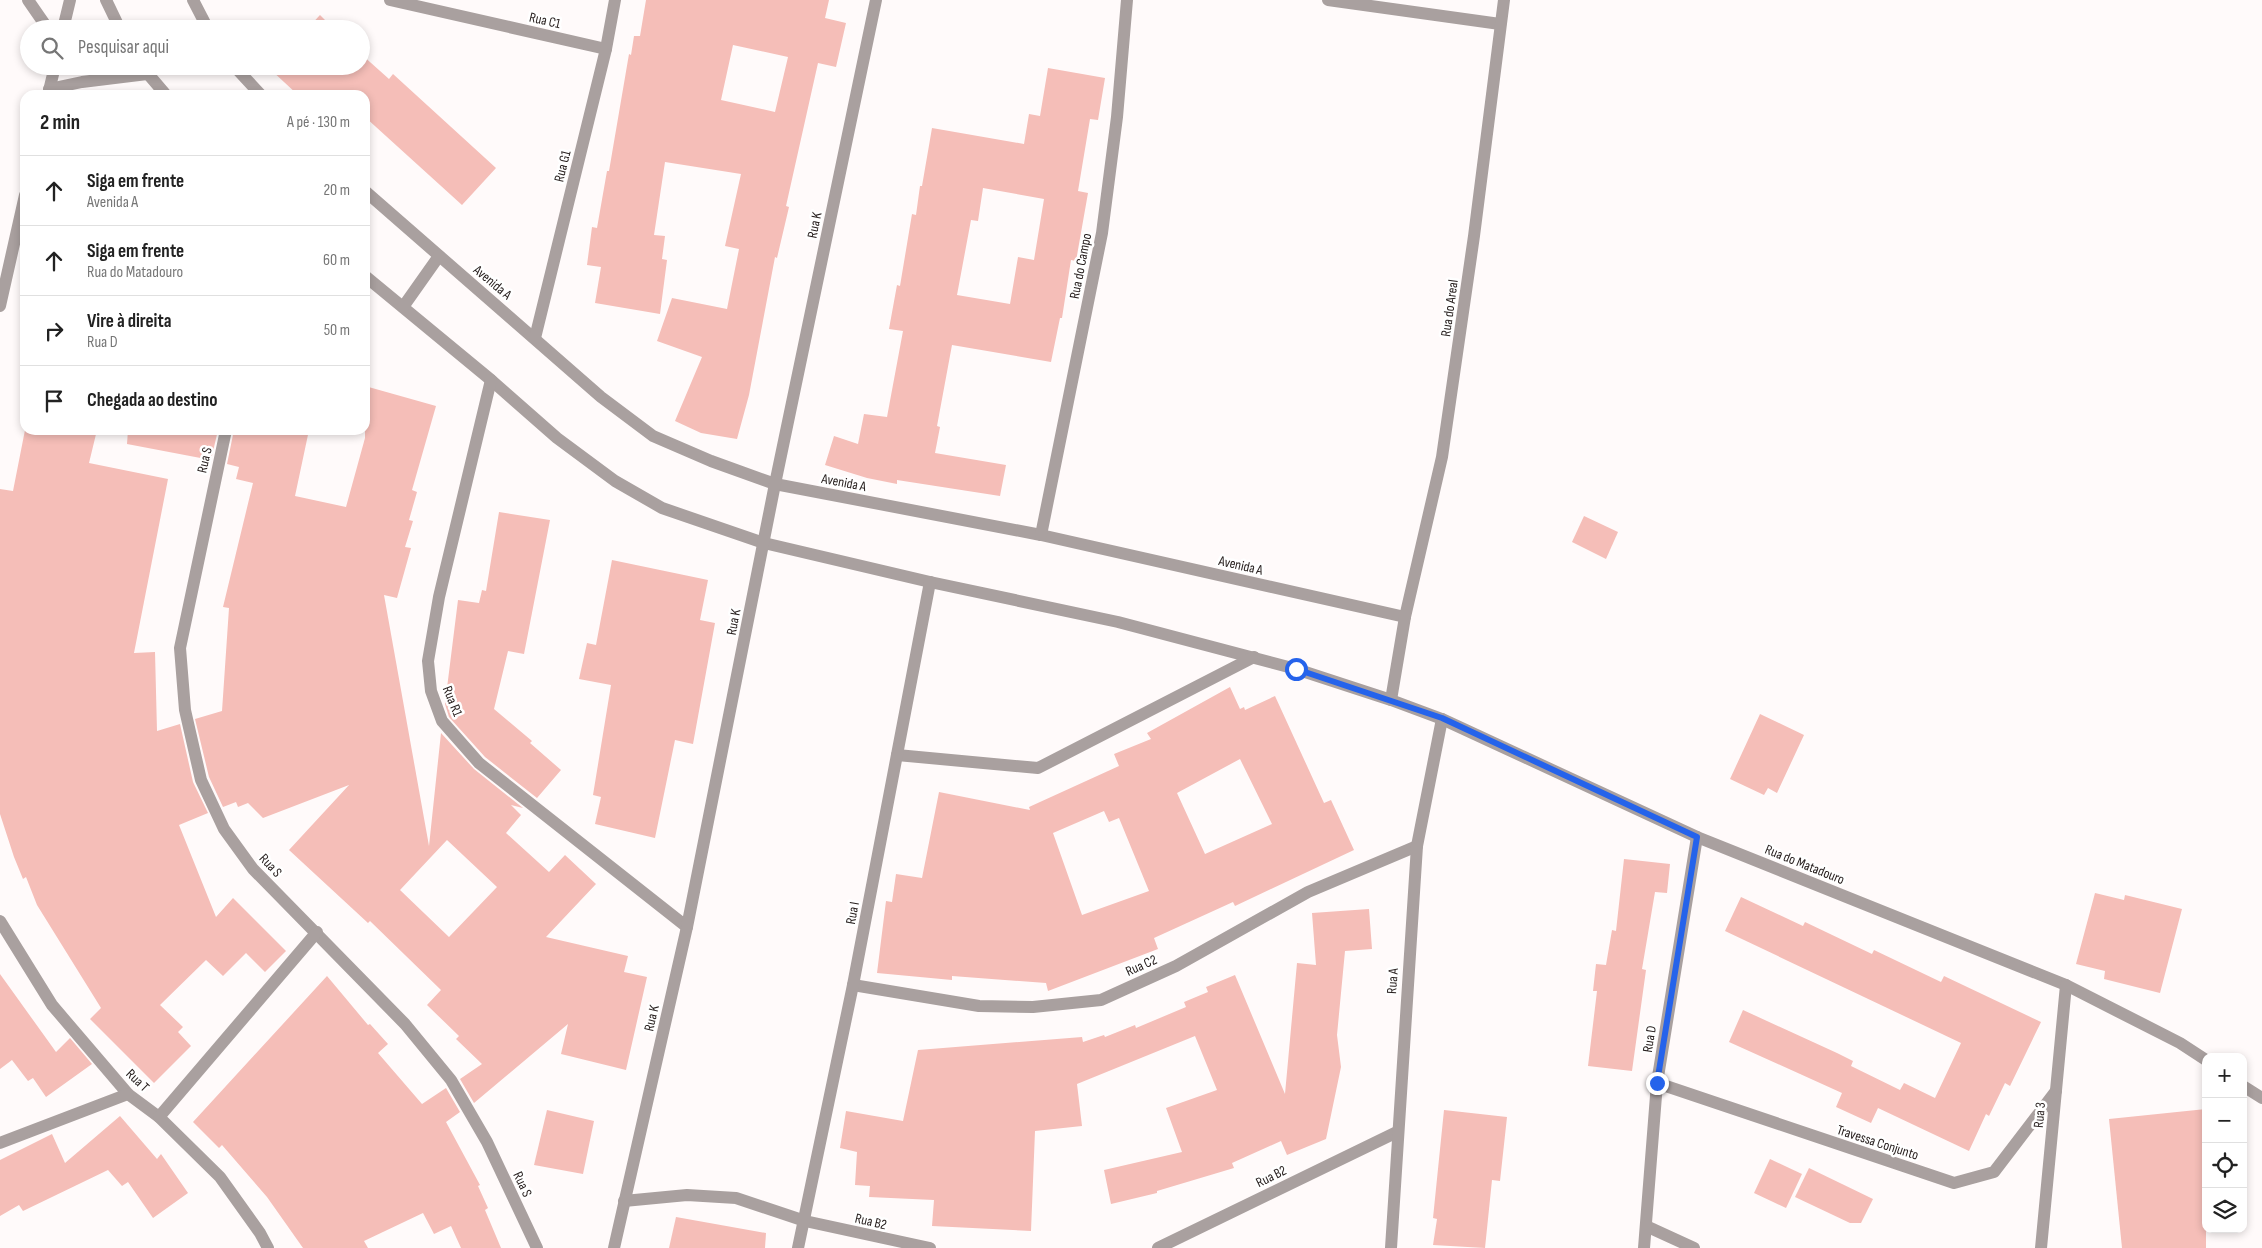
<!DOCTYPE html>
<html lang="pt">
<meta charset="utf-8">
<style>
:root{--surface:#fff;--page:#f6f6f6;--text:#222;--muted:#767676;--line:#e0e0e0}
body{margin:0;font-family:"Sofia Sans Condensed",sans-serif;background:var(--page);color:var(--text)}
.controls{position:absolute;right:15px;bottom:15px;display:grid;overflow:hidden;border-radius:10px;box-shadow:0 2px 8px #0003}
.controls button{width:45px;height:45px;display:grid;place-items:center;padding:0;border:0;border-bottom:1px solid var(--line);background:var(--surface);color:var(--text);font:25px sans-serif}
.stop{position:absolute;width:15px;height:15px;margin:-11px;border:4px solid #2563eb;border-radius:50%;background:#fff}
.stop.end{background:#2563eb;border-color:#fff;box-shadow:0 1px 5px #0008}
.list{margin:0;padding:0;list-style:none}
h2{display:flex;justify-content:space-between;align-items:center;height:65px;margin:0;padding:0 20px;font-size:21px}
h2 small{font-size:16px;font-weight:400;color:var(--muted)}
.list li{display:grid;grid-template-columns:32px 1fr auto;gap:15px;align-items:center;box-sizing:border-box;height:70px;padding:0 20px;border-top:1px solid var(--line)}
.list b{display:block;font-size:19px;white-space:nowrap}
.list p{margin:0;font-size:16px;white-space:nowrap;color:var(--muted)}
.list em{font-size:16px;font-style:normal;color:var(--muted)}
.icon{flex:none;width:28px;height:28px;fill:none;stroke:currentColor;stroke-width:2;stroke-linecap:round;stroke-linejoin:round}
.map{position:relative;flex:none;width:2262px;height:1248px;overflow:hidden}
.search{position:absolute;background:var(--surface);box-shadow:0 2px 8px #0003;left:20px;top:20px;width:350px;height:55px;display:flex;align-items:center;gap:12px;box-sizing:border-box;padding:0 18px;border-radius:28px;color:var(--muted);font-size:19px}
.panel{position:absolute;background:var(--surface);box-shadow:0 2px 8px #0003;left:20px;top:90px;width:350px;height:345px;border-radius:15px}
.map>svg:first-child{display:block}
.building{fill:#f5beb8;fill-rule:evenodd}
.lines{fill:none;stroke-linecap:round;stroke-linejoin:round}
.minor{stroke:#a9a09f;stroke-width:12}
.route{stroke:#2563eb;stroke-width:6}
.labels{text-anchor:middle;stroke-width:5;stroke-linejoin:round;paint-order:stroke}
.street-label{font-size:14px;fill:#28201f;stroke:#fff}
</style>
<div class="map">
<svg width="2262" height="1248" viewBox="0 0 2262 1248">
<rect width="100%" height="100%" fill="#fffafa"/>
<!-- building -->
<g class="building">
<path d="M646,0H829L825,18L846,23L836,67L818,63L786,206L789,207L777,258L775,257L749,395L737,439L701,433L675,421L702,357L657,341L672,298L727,309L739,249L725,246L741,174L665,162L654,235L665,236L662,259L667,260L660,314L595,303L601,267L587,265L592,227L597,228L607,171H609L629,54L631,55L634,36H640ZM733,45L788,57L775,112L721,100Z"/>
<polygon points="320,15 334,29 307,29"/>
<polygon points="361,54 389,79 393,74 496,168 462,205 365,117 365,95 298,95 270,69 272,66 361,66"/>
<path d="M1048,68L1105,78L1098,120L1090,119L1078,191L1088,193L1076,261L1071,260L1062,318H1060L1051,362L952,345L937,426L940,427L935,453L1006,465L1000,496L897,480V484L867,478L825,465L834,436L858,444L864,414L887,417L903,331L889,329L897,285L900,286L912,214L916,215L920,186H922L932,128L1024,144L1029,114L1040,116ZM983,188L1044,199L1034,260L1018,257L1010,304L957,295L971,220L978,221Z"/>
<path d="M365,386L436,406L412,490L417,492L409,520L413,521L405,547L411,548L397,598L384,595L429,846L441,733L474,769L523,808L511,805L521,815L506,833L549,872L565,855L596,884L546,937L628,956L624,972L647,977L626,1070L561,1054L568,1024L474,1103L460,1079L482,1064L456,1039L459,1036L427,1005L441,990L370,921L368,923L289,850L349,785L263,818L248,803L238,807L236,802L223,807L209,777L195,719L222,711L229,608L223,607L253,483L236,479L239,467L227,464L234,430H309L295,496L346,507L365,438ZM447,840L497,887L449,937L400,890Z"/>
<polygon points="25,430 97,430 89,463 168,479 134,653 155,652 157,731 180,724 193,782 208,813 179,825 216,917 233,898 286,951 265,972 246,953 223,976 206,960 160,1005 183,1027 178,1032 191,1046 154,1083 90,1019 101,1008 37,905 26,877 23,879 14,857 0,814 0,489 13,491"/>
<polygon points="128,430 218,430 211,460 127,444"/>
<polygon points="499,512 550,520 524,654 508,651 494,709 532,741 530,743 561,770 537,798 485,757 449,717 445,704 458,600 479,603 482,590 486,591"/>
<polygon points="1584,516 1618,532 1606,559 1572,542"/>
<polygon points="612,560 708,580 700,620 715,623 693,744 675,740 655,838 595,824 601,797 593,795 611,685 579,679 587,643 596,645"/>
<path d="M1230,687L1240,709L1244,707L1245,710L1275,696L1324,803L1331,800L1354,850L1235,906L1233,902L1154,938L1158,949L1048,991L1046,983L952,976V980L877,973L886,901L892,902L896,874L922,878L939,792L1030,810L1029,807L1119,766L1114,754L1151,739L1147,733ZM1240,759L1272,824L1205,854L1177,793ZM1104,811L1109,822L1119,818L1149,891L1082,915L1053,833Z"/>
<polygon points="1760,714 1804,735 1777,793 1768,788 1764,795 1730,779"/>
<polygon points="1624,859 1670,864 1667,893 1655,892 1642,969 1646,970 1632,1071 1588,1066 1597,991 1593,991 1596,964 1606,965 1612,930 1616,931"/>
<polygon points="2095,893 2124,900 2125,895 2182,909 2160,993 2104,979 2105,971 2076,964"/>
<polygon points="1741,897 1803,926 1805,922 1872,954 1874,950 1941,982 1944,976 2041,1022 2010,1086 2005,1083 1989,1116 1986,1114 1969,1151 1878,1108 1871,1123 1836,1107 1842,1093 1729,1042 1743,1010 1837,1053 1853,1061 1851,1066 1900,1090 1904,1083 1935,1098 1961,1043 1725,931"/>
<polygon points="1369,909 1372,949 1345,951 1337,1035 1341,1067 1326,1139 1287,1155 1281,1141 1232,1163 1234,1168 1157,1191 1157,1193 1111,1204 1104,1170 1182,1152 1166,1108 1217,1090 1195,1036 1077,1084 1082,1126 1035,1131 1031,1231 932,1226 934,1200 869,1197 870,1186 855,1185 857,1152 840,1148 846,1111 903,1121 918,1050 1082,1037 1083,1042 1104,1035 1105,1037 1135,1025 1136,1028 1186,1007 1184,1002 1208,992 1206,987 1235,975 1285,1094 1297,963 1316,965 1312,913"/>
<polygon points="0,974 56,1052 70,1038 92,1064 46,1097 33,1078 28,1081 12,1060 0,1069"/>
<polygon points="327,976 368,1025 370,1024 388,1044 378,1053 422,1104 446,1088 460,1112 446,1122 480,1185 478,1186 488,1208 485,1210 501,1248 461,1248 451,1226 434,1234 423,1213 364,1241 368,1248 303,1248 267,1197 222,1145 219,1148 193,1122"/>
<polygon points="2206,1109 2206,1248 2122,1248 2109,1119"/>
<polygon points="547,1110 594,1121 583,1174 534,1165"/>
<polygon points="1444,1110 1507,1117 1500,1181 1492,1180 1485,1248 1433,1245 1437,1219 1433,1218"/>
<polygon points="120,1116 157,1159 161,1154 188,1193 153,1218 128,1182 122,1186 108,1170 23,1211 19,1205 0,1216 0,1160 52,1134 65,1163"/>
<polygon points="1770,1159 1802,1174 1786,1208 1754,1193"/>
<polygon points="1809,1168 1873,1199 1861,1223 1850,1223 1795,1197"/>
<polygon points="676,1217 766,1233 765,1248 669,1248"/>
</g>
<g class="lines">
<!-- minor -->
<g class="minor">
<polyline points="28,0 48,29"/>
<polyline points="106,0 120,29"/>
<polyline points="193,0 208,29"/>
<polyline points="390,0 606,49"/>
<polyline points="1328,0 1500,24"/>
<polyline points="63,29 70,0"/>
<polyline points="234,66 261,95"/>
<polyline points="143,68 166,95"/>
<polyline points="49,89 82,82 147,74"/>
<polyline points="48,95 55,66"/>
<polyline points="365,191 601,397 653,436 711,461 775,484 1041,535 1405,617"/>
<polyline points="365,276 491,380 557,438 615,481 662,508 764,543 930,582 1118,622 1296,669 1391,700 1442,719 1697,837 2066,985 2180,1043 2206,1060"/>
<polyline points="0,306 25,195"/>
<polyline points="403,307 439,256"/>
<polyline points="535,338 606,49 615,0"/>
<polyline points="491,380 439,597 428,661 431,691 442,721 479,763 687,927"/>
<polyline points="226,430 180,648 185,710 201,780 224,829 253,869 405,1024 451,1080 487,1142 537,1248"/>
<polyline points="1041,535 1102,233 1117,117 1127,0"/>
<polyline points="1391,700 1405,617 1442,457 1474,236 1504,0"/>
<polyline points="897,755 1038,768 1254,657"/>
<polyline points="0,921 52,1005 128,1094 159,1117 220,1177 260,1233 268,1248"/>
<polyline points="853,985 979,1006 1033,1007 1101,1000 1176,966 1308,892 1417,846"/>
<polyline points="1657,1083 1954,1183 1994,1172 2056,1091"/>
<polyline points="2243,1086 2262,1098"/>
<polyline points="159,1117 317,932"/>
<polyline points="0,1143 128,1094"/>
<polyline points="624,1201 687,1195 736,1198 805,1221 930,1248"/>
<polyline points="1646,1226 1694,1248"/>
<polyline points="614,1248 687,927 775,484 876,0"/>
<polyline points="798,1248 853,985 930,582"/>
<polyline points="1158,1248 1397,1132"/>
<polyline points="1391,1248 1417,846 1442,719"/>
<polyline points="1644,1248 1657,1083 1697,837"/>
<polyline points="2041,1248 2066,985"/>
</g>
</g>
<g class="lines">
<!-- route -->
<polyline class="route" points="1296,669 1442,718 1697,837 1657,1083"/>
</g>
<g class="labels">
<!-- street labels -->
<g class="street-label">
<text transform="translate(545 20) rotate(13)" y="5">Rua C1</text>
<text transform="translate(562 166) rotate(-76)" y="5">Rua G1</text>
<text transform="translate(814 225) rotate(-78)" y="5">Rua K</text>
<text transform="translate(1080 266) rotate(-79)" y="5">Rua do Campo</text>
<text transform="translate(493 282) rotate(40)" y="5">Avenida A</text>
<text transform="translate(1449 308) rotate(-82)" y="5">Rua do Areal</text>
<text transform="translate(204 460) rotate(-77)" y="5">Rua S</text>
<text transform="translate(844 482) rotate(11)" y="5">Avenida A</text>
<text transform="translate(1241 565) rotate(13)" y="5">Avenida A</text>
<text transform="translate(733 622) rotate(-79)" y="5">Rua K</text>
<text transform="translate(453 701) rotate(68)" y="5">Rua R1</text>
<text transform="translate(1805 864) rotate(22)" y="5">Rua do Matadouro</text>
<text transform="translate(271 865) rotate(47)" y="5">Rua S</text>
<text transform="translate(852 913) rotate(-79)" y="5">Rua I</text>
<text transform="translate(1141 965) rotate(-24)" y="5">Rua C2</text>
<text transform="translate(1392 981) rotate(-86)" y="5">Rua A</text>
<text transform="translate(651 1018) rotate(-77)" y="5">Rua K</text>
<text transform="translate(1649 1039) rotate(-81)" y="5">Rua D</text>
<text transform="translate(138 1080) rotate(44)" y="5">Rua T</text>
<text transform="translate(2039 1115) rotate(-85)" y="5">Rua 3</text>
<text transform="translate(1878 1142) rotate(18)" y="5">Travessa Conjunto</text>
<text transform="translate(1271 1176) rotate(-26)" y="5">Rua B2</text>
<text transform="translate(523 1184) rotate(65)" y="5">Rua S</text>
<text transform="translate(871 1221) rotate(13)" y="5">Rua B2</text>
</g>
</g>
</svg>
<div class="controls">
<button>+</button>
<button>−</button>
<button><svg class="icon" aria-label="locate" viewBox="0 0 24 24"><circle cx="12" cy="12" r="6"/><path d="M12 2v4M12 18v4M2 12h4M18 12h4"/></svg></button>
<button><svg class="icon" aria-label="layers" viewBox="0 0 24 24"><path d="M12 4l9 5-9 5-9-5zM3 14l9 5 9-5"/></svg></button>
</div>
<div class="stop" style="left:1296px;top:669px"></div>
<div class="stop end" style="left:1657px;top:1083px"></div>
<div class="search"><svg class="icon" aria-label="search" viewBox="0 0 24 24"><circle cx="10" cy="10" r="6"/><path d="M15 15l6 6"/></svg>Pesquisar aqui</div>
<section class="panel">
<h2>2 min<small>A pé · 130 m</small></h2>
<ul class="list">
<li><svg class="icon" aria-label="ahead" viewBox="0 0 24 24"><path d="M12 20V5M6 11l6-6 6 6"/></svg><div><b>Siga em frente</b><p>Avenida A</p></div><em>20 m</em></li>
<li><svg class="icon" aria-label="ahead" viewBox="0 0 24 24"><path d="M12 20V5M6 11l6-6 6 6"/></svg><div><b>Siga em frente</b><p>Rua do Matadouro</p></div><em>60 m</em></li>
<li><svg class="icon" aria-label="right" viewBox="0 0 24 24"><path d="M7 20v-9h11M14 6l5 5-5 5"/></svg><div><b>Vire à direita</b><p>Rua D</p></div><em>50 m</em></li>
<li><svg class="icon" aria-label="arrive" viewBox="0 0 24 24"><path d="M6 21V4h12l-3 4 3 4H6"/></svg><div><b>Chegada ao destino</b></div></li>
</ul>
</section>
</div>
